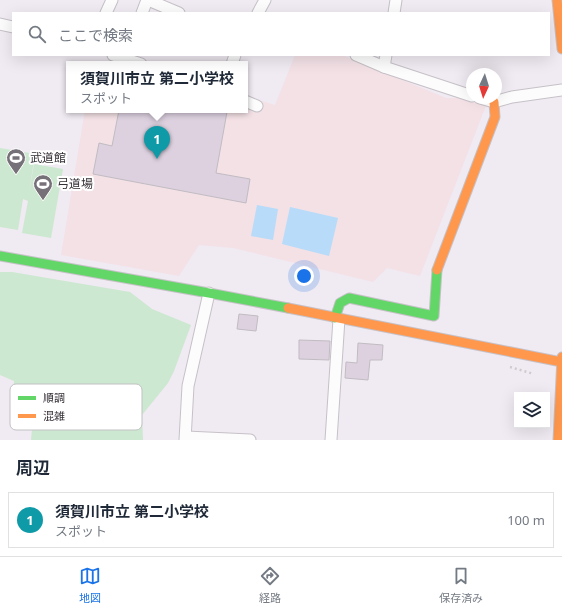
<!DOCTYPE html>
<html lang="ja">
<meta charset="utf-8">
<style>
:root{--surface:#fff;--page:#f2f2f3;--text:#1f2937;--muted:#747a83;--line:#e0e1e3;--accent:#1a73e8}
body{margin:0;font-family:"Noto Sans","Noto Sans JP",sans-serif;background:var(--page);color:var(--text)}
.controls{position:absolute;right:12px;bottom:12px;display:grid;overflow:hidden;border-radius:0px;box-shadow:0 4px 16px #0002}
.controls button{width:36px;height:36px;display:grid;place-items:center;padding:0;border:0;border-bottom:1px solid var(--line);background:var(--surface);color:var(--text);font:20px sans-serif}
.compass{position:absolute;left:466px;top:68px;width:36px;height:36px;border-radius:50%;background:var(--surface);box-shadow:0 4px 16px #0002;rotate:184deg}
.you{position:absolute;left:304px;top:276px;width:14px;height:14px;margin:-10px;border:3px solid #fff;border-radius:50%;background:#1a73e8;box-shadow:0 0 0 6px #1a73e833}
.badge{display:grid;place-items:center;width:26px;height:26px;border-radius:50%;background:var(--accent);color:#fff;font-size:13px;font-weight:700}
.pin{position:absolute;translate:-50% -33px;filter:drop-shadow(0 1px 2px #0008)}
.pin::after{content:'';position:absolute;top:21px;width:14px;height:12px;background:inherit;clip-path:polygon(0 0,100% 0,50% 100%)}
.popup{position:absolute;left:66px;top:61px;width:182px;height:52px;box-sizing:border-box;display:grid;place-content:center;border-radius:0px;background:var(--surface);filter:drop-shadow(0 1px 3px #0005);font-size:13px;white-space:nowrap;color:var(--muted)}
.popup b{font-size:15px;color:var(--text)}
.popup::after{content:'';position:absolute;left:50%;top:100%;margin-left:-8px;border:8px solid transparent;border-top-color:var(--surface)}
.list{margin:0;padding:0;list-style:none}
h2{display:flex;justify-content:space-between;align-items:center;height:52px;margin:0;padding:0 16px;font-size:17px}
h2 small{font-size:13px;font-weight:400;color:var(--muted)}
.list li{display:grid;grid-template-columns:26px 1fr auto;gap:12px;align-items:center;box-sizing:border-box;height:56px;margin:0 8px 8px;padding:0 8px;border:1px solid var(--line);border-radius:0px}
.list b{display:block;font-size:15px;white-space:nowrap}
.list p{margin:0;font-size:13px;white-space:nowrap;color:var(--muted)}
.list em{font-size:13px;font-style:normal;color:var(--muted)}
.icon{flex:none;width:22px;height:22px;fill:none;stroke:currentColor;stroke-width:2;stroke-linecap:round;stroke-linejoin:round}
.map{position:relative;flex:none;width:562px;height:440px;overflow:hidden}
.search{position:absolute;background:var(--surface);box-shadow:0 4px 16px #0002;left:12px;right:12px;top:12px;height:44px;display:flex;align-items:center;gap:10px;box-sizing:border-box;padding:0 14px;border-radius:0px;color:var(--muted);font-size:15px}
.sheet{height:116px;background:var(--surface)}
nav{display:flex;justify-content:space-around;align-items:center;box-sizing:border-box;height:56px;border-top:1px solid var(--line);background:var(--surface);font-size:11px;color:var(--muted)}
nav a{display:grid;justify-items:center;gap:2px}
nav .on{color:var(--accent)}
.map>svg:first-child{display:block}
.education{fill:#f3e1e6}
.green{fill:#cce8d0}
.water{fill:#b7dbf9}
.building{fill:#ddd1e0;stroke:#c1bcc2}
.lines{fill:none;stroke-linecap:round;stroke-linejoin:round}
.street-casing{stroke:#c6c1c7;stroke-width:13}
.fast-casing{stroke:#c6c1c7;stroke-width:11}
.slow-casing{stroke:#c6c1c7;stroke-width:11}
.path{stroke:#cecbce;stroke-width:2.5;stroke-dasharray:2 3;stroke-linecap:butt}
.street{stroke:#fdfcfd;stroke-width:11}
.fast{stroke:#63d668;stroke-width:9}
.slow{stroke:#ff974d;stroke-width:9}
.labels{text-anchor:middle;stroke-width:4;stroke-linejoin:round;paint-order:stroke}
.poi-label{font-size:12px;fill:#353036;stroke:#fff;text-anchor:start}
.key{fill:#fff;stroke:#c2c1c3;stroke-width:1}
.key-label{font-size:11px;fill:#353036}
</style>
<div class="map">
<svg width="562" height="440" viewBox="0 0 562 440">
<rect width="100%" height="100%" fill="#f0eaf2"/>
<!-- education -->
<polygon class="education" points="295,55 342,55 446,98 489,98 420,276 387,268 373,282 233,248 199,245 179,276 61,255 85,110 245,110 245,108 257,113 262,101 275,105"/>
<!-- green -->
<g class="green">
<polygon points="0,148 35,154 29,193 34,164 63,169 51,238 22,233 28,201 23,199 18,230 0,227"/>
<polygon points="0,272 12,272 130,292 152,309 191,325 174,371 168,383 142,415 143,440 31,440 34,407 13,403 14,381 0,375"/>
</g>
<!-- water -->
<g class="water">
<polygon points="257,205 278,209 273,240 251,236"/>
<polygon points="290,207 338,218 329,256 282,244"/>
</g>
<!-- building -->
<g class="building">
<polygon points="119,110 215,110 227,112 216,173 250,179 246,203 93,174 99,143 112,146"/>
<polygon points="239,314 258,316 256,331 237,329"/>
<polygon points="299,340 330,341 329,360 299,359"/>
<polygon points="358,343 383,345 382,360 370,360 368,380 345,378 346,362 357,363"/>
</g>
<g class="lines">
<defs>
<g id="street">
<polyline points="148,0 179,13"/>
<polyline points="106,13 112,0"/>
<polyline points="142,13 147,0"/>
<polyline points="258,13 265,0"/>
<polyline points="394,13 396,0"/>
<polyline points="0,24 13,27"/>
<polyline points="113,55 141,64"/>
<polyline points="356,55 384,67 472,96"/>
<polyline points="232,64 235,55"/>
<polyline points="384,67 386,55"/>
<polyline points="480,98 494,102 512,97 562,90"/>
<polyline points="245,101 257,106"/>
<polyline points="186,437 250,440"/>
<polyline points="185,440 188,386 209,293"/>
<polyline points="331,440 339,319"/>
</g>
<g id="fast">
<polyline points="0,256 209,293 288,308"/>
<polyline points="335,318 340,303 349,298 434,316 437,270"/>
</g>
<g id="slow">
<polyline points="557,0 562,49"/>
<polyline points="437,270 495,117 494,102"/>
<polyline points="288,308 562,362"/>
<polyline points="558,440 562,357"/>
</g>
</defs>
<!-- street casing -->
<use href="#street" class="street-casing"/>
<!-- fast casing -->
<use href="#fast" class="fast-casing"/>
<!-- slow casing -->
<use href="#slow" class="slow-casing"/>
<!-- path -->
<polyline class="path" points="510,367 534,374"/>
<!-- street -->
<use href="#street" class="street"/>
<!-- fast -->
<use href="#fast" class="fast"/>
<!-- slow -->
<use href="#slow" class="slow"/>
</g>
<!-- icons -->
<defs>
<symbol id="stadium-pin" viewBox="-11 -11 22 30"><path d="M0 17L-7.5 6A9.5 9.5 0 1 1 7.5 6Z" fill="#767178" stroke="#fff"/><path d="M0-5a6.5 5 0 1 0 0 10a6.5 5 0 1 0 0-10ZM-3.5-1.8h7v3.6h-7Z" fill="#fff"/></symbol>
</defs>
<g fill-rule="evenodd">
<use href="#stadium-pin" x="5" y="147" width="22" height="30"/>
<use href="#stadium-pin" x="32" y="173" width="22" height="30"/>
</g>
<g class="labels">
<!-- poi labels -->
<g class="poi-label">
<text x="30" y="162">武道館</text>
<text x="57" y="188">弓道場</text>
</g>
</g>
<!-- legend -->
<rect x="10" y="384" width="132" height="46" rx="6" class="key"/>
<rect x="18" y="396" width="18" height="4" fill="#63d668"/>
<rect x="18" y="414" width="18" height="4" fill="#ff974d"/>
<g class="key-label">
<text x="43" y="402">順調</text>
<text x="43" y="420">混雑</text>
</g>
</svg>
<div class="controls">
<button><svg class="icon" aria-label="layers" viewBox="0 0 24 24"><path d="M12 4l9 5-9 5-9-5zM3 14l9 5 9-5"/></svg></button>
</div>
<svg class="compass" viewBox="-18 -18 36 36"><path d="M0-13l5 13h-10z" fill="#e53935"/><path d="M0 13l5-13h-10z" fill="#747a83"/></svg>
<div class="you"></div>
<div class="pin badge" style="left:157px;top:159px;background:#0f9aa8">1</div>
<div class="popup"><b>須賀川市立 第二小学校</b>スポット</div>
<div class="search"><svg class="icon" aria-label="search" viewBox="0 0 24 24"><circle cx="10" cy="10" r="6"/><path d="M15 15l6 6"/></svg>ここで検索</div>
</div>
<section class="sheet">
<h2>周辺<small></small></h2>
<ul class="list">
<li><span class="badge" style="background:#0f9aa8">1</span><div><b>須賀川市立 第二小学校</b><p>スポット</p></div><em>100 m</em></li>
</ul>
</section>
<nav>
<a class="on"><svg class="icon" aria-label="map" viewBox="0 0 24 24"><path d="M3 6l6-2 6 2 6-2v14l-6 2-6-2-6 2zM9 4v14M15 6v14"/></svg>地図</a>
<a><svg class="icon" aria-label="directions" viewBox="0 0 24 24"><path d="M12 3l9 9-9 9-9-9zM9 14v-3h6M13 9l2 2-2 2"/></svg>経路</a>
<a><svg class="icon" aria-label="saved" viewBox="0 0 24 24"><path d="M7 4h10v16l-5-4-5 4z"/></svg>保存済み</a>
</nav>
